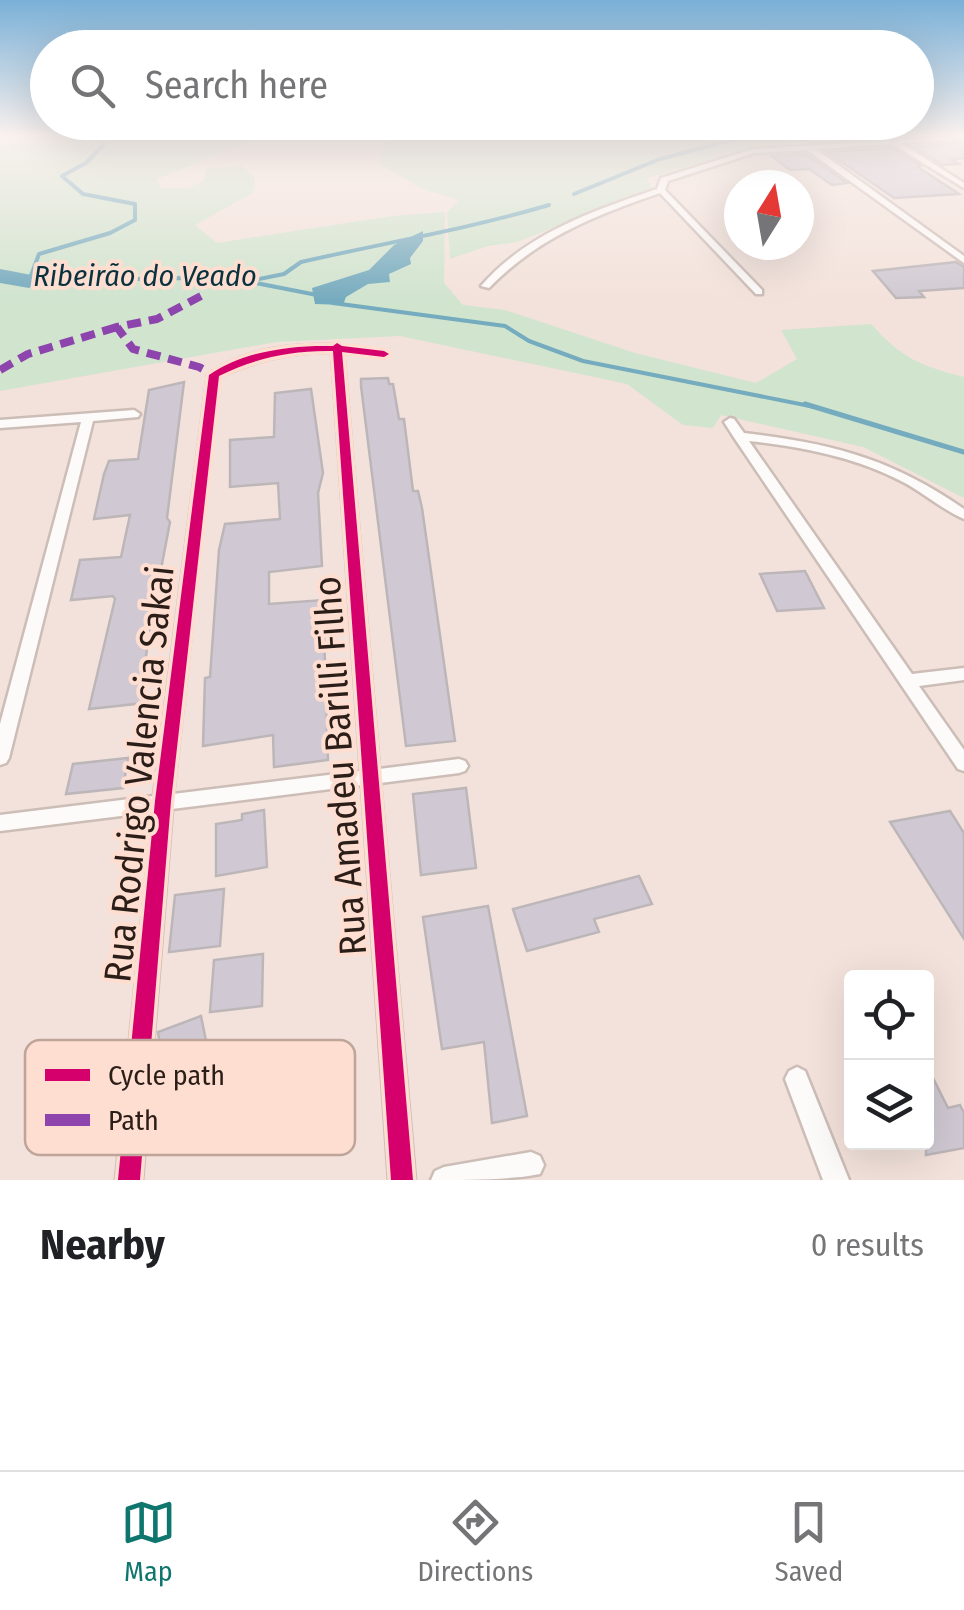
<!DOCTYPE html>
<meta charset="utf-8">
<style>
:root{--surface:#fff;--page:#f6f6f6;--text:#202124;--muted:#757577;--line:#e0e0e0;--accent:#0f766e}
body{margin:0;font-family:"Fira Sans Condensed",sans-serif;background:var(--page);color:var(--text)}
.controls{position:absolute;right:30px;bottom:30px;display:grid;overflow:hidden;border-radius:10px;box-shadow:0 10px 40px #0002}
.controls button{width:90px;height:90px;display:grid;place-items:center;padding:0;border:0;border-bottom:2px solid var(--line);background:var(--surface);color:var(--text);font:50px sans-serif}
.compass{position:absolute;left:724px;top:170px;width:90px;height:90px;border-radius:50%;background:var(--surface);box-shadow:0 10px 40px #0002;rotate:11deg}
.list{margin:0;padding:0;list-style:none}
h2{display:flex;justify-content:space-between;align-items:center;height:130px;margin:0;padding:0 40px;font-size:42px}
h2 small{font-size:32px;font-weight:400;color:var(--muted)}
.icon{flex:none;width:55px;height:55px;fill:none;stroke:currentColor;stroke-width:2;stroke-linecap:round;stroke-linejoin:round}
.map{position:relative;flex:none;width:964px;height:1180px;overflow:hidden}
.search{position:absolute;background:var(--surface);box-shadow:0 10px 40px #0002;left:30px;right:30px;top:30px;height:110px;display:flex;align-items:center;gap:25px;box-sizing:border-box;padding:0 35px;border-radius:55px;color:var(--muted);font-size:38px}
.sheet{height:290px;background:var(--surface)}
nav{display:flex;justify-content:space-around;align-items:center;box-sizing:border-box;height:140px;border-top:2px solid var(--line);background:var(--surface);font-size:28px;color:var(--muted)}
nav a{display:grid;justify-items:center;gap:5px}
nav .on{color:var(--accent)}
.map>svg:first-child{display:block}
.green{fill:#d0e4ce}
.water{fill:#75abbe}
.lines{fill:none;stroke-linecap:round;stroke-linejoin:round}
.stream-far1{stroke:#75abbe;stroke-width:4}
.stream{stroke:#75abbe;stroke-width:5}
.river{fill:#75abbe;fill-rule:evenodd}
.building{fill:#d0c9d3;stroke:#bdb6b9;stroke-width:2.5}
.street-casing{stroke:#ccbdb7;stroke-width:5}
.street{fill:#fdfbfa;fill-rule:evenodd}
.quiet{stroke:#8e44ad;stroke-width:8;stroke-dasharray:14 8;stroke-linecap:butt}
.cycleway-casing{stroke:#fdded1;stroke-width:7}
.cycleway{fill:#d6006c;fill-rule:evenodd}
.labels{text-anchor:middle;stroke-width:8;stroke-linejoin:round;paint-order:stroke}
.far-water-label{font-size:30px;font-style:italic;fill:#09313e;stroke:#fdded1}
.near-street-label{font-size:38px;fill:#2b1d17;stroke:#fdded1}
.key{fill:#fdded1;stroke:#bea499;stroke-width:2.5}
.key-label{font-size:28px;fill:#2b1d17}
</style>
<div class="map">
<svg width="964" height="1180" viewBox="0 0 964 1180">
<rect width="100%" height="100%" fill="#f3e2db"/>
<!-- green -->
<g class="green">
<path d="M0,136H264L157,179L161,188H188L204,181L206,169L243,166L255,179L253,193L195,225L217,243L392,216L445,212L444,283L463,305L505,310L635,353L756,383L797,359L781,330L871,324C901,358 921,366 964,377V498L863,447L721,415L713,428L683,425L627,384L400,336L276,342L0,391Z"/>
<polygon points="387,136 862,136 760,145 647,178 652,189 517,242 488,246 450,259 447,212 459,200 422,189 380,164"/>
</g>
<!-- water -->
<polygon class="water" points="423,231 423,241 410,258 411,264 389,274 390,282 368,284 346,297 343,305 315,304 312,288 369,270 394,245"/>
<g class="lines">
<!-- stream-far1 -->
<g class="stream-far1">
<path d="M104,144L86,163L62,176L83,194L135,204V220L110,233L39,254L29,281L188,278L249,281L284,274L301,262C384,243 468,229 549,205"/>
<polyline points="574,194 660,159 747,136"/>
<polyline points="251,282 317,295"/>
<polyline points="333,303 505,326 529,341 583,361 815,407"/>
</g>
<!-- stream -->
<polyline class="stream" points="805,404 964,452"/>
<!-- river -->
<polygon class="river" points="0,269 37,276 40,281 29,288 0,283"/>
</g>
<!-- building -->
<g class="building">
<polygon points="964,143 964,158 951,159 959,164 942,165 914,147"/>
<polygon points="892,148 921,166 918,167 959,194 894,198 827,152"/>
<polygon points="806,154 847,183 832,185 809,169 790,170 772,156"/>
<polygon points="956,262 964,267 964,288 919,291 924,297 896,298 873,271"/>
<polygon points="388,378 389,384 393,384 399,419 404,419 413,491 418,491 422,508 455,741 406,746 361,386 361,379"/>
<polygon points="184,382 167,518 170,522 159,580 156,581 142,686 146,686 144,703 89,709 115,599 113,596 71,600 80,560 121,557 130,515 94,519 104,474 109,461 138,459 149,390"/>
<polygon points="311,389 323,473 318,493 322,566 269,572 269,604 323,600 328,760 274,767 273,735 203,746 205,678 210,677 219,550 225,524 280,519 278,483 230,487 230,440 274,437 275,393"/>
<polygon points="805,571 824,608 777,611 760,574"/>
<polygon points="128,758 123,788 66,794 73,764"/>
<polygon points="466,788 476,868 421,875 413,794"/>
<polygon points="264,810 267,867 216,876 216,824 242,820 242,814"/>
<polygon points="950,811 964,833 964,939 890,822"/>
<polygon points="639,876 652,904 594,919 599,932 527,951 513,909"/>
<polygon points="224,889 220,946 169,952 175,895"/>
<polygon points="488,906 527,1116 492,1123 484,1042 442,1049 423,917"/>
<polygon points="263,954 262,1006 210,1012 214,960"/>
<polygon points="201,1016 209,1056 221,1051 226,1077 201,1086 209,1127 148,1153 150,1128 159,1125 154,1077 164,1073 158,1032"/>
<polygon points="926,1064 948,1108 960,1105 964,1113 964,1148 926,1155"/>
</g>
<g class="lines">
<defs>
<g id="street">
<path d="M964,136V139L901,143L964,183V188L892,144L816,149L964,256V263L807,150L754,153L668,181L665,190L762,290V294H756L660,193C596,215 537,238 489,288L481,286C527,233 593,211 657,189L661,178L753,149Z"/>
<path d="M337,343L342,346L384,351L389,354L384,357L343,352L379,769L459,759L465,761L468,766L465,771L459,773L380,783L415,1180H389L362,785L172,809L142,1180H116L153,812L0,831V815L154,796L208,375C242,350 291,344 332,345ZM332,352L361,771L173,794L219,377C256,359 292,351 332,352Z"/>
<polygon points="134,410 140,414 138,417 93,421 9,758 6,763 0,765 0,724 81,422 0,428 0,420"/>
<path d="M730,418L734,419L744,433C830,443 891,458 964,509V519C943,510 924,493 903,482C855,457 803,447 749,441L912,674L964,668V680L919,686L964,750V771L958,769L733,436L724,422Z"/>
<polygon points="797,1067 805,1071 849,1180 823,1180 785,1079 789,1071"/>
<path d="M531,1152L540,1156L544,1165L540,1174C510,1180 464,1180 431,1180L435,1171L444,1167Z"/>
</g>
</defs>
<!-- street casing -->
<use href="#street" class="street-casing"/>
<!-- street -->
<use href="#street" class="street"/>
<!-- quiet -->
<g class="quiet">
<polyline points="201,296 157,319 117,327 133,349 199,367 214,375"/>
<polyline points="0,370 28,354 117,327"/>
</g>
<defs>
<path id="cycleway" d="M337,343L342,346L384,351L389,354L384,357L342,352L413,1180H391L333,351C292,350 255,358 219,376L171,801L140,1180H118L155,801L209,375C244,351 291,345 333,346Z"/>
</defs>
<!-- cycleway casing -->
<use href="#cycleway" class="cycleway-casing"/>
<!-- cycleway -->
<use href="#cycleway" class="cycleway"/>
</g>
<!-- sky -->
<linearGradient id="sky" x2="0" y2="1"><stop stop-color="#7ab0d7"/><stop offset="0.45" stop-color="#faf2ef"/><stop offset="1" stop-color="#faf2ef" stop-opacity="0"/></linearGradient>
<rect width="964" height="301" fill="url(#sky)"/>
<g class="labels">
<!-- far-water labels -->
<g class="far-water-label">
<text x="145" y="286">Ribeirão do Veado</text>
</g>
<!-- near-street labels -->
<g class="near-street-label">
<text transform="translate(340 766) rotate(-94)" y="13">Rua Amadeu Barilli Filho</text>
<text transform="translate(139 774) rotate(-84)" y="13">Rua Rodrigo Valencia Sakai</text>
</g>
</g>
<!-- legend -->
<rect x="25" y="1040" width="330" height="115" rx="15" class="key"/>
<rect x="45" y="1069" width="45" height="12" fill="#d6006c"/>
<rect x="45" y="1114" width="45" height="12" fill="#8e44ad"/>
<g class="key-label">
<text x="108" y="1085">Cycle path</text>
<text x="108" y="1130">Path</text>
</g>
</svg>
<div class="controls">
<button><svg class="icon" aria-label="locate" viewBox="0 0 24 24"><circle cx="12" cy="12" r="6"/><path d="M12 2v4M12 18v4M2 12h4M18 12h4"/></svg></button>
<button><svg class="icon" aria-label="layers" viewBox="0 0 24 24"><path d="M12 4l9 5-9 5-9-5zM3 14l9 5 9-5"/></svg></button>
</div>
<svg class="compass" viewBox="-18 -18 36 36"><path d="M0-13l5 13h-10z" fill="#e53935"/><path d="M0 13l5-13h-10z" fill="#757577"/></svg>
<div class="search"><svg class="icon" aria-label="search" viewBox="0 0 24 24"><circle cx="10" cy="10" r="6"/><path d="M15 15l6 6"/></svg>Search here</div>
</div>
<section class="sheet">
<h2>Nearby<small>0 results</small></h2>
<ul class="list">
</ul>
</section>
<nav>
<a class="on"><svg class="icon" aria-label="map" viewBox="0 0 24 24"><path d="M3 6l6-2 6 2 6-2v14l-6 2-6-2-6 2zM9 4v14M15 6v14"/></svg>Map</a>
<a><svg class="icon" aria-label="directions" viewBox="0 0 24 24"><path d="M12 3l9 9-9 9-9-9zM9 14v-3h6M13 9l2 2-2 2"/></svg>Directions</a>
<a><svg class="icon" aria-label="saved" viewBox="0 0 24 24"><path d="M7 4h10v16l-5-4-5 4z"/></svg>Saved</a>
</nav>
